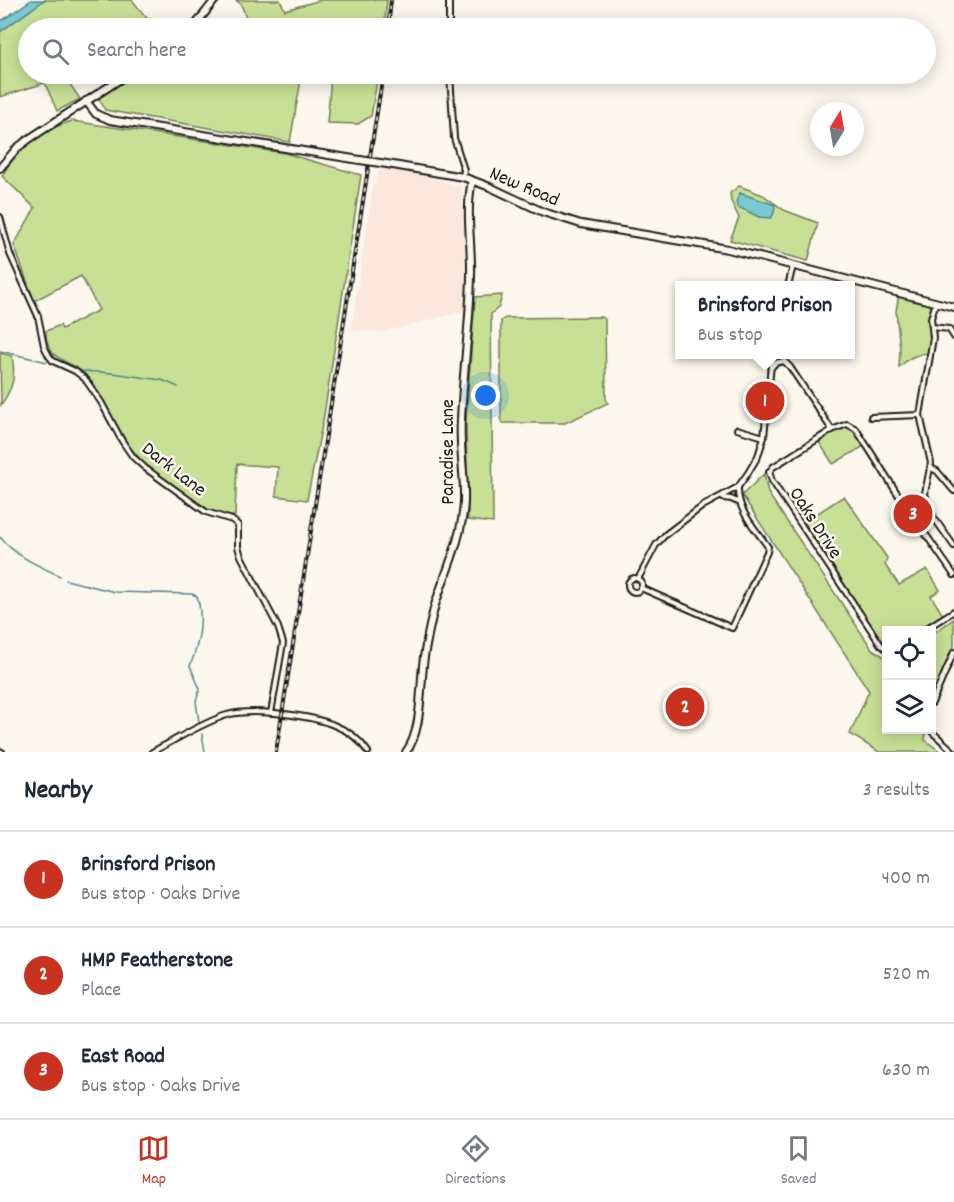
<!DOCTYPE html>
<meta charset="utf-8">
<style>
:root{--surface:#fff;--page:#f6f6f7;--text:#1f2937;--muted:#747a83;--line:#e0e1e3;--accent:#c8321e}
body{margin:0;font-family:Dekko,sans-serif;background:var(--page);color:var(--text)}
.controls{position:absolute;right:18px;bottom:18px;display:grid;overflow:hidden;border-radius:0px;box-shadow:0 3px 15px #0003}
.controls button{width:54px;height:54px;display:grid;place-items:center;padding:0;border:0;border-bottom:2px solid var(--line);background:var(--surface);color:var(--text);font:30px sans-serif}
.compass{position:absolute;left:810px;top:102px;width:54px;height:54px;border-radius:50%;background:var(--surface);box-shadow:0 3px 15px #0003;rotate:11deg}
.you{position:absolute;left:486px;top:396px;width:21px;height:21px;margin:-15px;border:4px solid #fff;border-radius:50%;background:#1a73e8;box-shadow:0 0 0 9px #1a73e833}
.badge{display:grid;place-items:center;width:39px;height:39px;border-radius:50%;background:var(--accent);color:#fff;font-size:20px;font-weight:700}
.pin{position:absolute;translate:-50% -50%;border:3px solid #fff;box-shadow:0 2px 6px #0006}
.popup{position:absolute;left:675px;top:281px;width:180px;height:78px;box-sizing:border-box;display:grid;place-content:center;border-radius:0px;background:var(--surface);filter:drop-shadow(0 2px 4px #0005);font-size:20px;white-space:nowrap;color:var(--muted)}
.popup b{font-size:22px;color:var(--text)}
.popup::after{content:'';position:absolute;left:50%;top:100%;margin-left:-12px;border:12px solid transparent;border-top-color:var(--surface)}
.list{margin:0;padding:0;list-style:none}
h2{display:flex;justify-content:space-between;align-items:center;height:78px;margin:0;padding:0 24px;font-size:26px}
h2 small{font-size:20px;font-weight:400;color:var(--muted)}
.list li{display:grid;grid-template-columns:39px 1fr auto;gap:18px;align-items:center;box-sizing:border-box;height:96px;padding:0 24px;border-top:2px solid var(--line)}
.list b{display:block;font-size:22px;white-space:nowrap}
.list p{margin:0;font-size:20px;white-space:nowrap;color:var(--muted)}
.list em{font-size:20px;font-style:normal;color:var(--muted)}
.icon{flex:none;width:33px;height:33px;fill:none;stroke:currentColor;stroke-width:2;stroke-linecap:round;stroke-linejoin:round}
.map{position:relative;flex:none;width:954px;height:752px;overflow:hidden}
.search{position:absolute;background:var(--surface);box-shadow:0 3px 15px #0003;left:18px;right:18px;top:18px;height:66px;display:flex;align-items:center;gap:15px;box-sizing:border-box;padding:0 21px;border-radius:33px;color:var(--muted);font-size:22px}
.sheet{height:366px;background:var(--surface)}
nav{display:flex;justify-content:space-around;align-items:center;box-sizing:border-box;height:84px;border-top:2px solid var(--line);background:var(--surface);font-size:16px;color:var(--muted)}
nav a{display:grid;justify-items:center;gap:3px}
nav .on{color:var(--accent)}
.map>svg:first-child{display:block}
.built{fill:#fbe7db}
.green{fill:#c7e096;stroke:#727e59;stroke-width:1.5;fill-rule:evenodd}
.water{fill:#78c9d0;stroke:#538488;stroke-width:1.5}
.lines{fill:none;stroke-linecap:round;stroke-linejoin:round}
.stream{stroke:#538488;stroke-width:1.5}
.street-casing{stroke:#1c1c1c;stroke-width:8}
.secondary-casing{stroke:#1c1c1c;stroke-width:10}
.street{stroke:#fbf7ec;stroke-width:4}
.secondary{stroke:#fbf7ec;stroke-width:6}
.rail-casing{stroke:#1c1c1c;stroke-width:4}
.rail{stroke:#fbf7ec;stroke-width:1.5;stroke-dasharray:4.5;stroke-linecap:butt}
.secondary-bridge-casing{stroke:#1c1c1c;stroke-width:10;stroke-linecap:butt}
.secondary-bridge{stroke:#fbf7ec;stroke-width:6}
.labels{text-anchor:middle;stroke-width:5;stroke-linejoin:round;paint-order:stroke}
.street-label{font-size:20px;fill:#1c1c1c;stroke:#fbf7ec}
</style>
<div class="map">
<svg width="954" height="752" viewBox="0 0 954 752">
<rect width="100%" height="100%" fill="#fbf7ec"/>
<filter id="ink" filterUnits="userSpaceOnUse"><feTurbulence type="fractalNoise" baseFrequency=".0167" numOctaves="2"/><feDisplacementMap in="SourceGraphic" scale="12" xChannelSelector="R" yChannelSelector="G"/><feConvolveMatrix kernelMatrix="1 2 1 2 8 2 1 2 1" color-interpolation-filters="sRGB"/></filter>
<g filter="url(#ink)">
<!-- built -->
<polygon class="built" points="380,168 427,176 461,187 466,270 465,311 383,332 351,330 373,187"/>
<!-- green -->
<g class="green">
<polygon points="44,0 132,0 155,28 28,28 28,74 63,74 80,99 57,111 45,83 0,97 0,32"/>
<polygon points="235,0 280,0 285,10 321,0 387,0 384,28 247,28 249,26 241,4"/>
<polygon points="135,74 181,74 187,79 193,74 378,74 371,116 358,124 327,123 331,77 302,74 290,142 105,110 99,98"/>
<path d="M72,121L284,153L361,175L324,415L307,500L276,496L278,467L237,464L235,516C229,516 222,516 216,514C208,511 200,504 193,499C167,483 140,465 124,438C112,419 103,396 89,378C73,358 45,364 46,331L60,325L62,329L99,310L81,276L34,301L14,245L35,208L2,176C16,150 44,129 72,121Z"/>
<path d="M739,186L763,195L784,210L818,223L808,261L730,240L739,218L731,201L730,193ZM754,198L775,205L759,217L751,212Z"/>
<path d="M899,294L934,303C930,320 932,336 929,353C918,353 907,359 899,367L900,349L896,311Z"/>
<polygon points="502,295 499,307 491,314 493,523 468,520 466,422 475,297"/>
<polygon points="602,317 605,319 606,399 608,403 565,423 503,423 501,421 501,321 505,318"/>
<path d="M0,353L12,356C16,378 13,387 1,405Z"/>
<polygon points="847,424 856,429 866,445 833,464 817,439"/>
<polygon points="764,474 768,493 872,649 886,658 886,730 926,730 925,740 941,752 879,752 850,734 869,691 742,495"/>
<polygon points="844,496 887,558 885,565 899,585 927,569 940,590 931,596 943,615 919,630 886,630 886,645 883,644 804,522"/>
<polygon points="954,619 954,646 932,695 932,634"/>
</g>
<!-- water -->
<g class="water">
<polygon points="31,0 44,0 0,32 0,22"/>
<polygon points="740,193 775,205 774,213 771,218 759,217 738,207 736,202"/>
</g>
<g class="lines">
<!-- stream -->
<g class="stream">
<polyline points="0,351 47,362"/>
<polyline points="68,366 82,371 112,373 162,380 178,387"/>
<path d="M0,537C15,556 39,566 60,576"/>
<path d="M66,580L115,592L192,594L197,596C204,619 199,644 190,666L200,689L196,701L199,722"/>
<polyline points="202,734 205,752"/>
</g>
<defs>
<g id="street">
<polyline points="449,0 449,28"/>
<polyline points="450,74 454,138 464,170 463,176"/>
<polyline points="0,217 10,254 38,316 44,346 49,356 53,361 75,371 85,379 101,402 122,441 133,457 145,468 206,512 232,520 238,525 238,547 241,556 278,627 283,643 271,713"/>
<polyline points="788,286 793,266"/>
<polyline points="936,302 931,318 933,338 920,415 931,463 925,493 927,503 934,518 954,546"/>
<polyline points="932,327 949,329 954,337"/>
<polyline points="771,368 775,363 784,361 790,367 832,430"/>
<polyline points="871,417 920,415"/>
<polyline points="737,429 764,437"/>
<polyline points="931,468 937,471 954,491"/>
<polyline points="723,498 731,499 738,502"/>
<circle cx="635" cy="585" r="7"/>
<polyline points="638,579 656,545 666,534 703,506 738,487 748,473 758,456 764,437 772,354"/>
<path d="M641,588L732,628L767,552L768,547C756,529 737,511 738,488"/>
<polyline points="924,630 954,611"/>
<polyline points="886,649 881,645 772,481 769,472 773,467 832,430 847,424 856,429 899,496 954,575"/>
<polyline points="932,703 954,652"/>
<polyline points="930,730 954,752"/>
<polyline points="0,751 2,752"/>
<path d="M152,752C176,740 201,723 227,715C252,708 312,715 336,726C349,731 360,740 368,752"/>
</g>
<g id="secondary">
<polyline points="193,28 215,0"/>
<polyline points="86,101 96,114 110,120 360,160"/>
<polyline points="387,164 463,177 490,187 543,212 581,224 728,249 954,307"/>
<polyline points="0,168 17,148 29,139 128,74"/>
<path d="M406,752C424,729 419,681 425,651C428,635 431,618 436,602C447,569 462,538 464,502C465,475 459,447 461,420C463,372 470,324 471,276C472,244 465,211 472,181"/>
</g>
</defs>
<!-- street casing -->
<use href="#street" class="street-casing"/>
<!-- secondary casing -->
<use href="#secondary" class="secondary-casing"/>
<!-- street -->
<use href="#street" class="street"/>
<!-- secondary -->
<use href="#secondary" class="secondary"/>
<defs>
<g id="rail">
<polyline points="388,28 391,0"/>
<polyline points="276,752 383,74"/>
</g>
</defs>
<!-- rail casing -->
<use href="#rail" class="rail-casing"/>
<!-- rail -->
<use href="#rail" class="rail"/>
<defs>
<polyline id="secondary-bridge" points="360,160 387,164"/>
</defs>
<!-- secondary-bridge casing -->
<use href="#secondary-bridge" class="secondary-bridge-casing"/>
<!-- secondary-bridge -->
<use href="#secondary-bridge" class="secondary-bridge"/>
</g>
</g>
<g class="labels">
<!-- street labels -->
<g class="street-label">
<text transform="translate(525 185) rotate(23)" y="7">New Road</text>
<text transform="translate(446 452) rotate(-90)" y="7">Paradise Lane</text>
<text transform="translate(175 468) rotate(38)" y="7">Dark Lane</text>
<text transform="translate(817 522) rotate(57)" y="7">Oaks Drive</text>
</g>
</g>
</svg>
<div class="controls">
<button><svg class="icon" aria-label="locate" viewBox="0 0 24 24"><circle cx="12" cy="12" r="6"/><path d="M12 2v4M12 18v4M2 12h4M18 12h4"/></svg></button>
<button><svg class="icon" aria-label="layers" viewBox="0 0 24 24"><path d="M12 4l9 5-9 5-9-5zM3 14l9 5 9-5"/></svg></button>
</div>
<svg class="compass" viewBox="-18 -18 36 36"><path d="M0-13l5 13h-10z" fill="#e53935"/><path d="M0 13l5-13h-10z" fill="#747a83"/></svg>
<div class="you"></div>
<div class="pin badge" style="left:765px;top:401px">1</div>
<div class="popup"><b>Brinsford Prison</b>Bus stop</div>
<div class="pin badge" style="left:685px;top:707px">2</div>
<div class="pin badge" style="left:913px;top:514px">3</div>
<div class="search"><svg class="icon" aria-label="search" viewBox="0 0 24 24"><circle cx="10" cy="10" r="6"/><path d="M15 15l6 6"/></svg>Search here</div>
</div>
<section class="sheet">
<h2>Nearby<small>3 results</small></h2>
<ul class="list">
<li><span class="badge">1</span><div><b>Brinsford Prison</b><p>Bus stop · Oaks Drive</p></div><em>400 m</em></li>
<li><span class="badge">2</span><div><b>HMP Featherstone</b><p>Place</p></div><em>520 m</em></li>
<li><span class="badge">3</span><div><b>East Road</b><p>Bus stop · Oaks Drive</p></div><em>630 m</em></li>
</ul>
</section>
<nav>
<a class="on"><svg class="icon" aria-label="map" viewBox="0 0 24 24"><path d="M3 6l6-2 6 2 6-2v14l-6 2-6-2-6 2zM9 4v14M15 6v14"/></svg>Map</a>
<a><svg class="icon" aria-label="directions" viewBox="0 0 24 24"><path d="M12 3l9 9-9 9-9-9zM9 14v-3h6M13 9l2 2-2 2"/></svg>Directions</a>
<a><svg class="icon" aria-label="saved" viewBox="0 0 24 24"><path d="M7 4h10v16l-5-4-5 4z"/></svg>Saved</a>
</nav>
